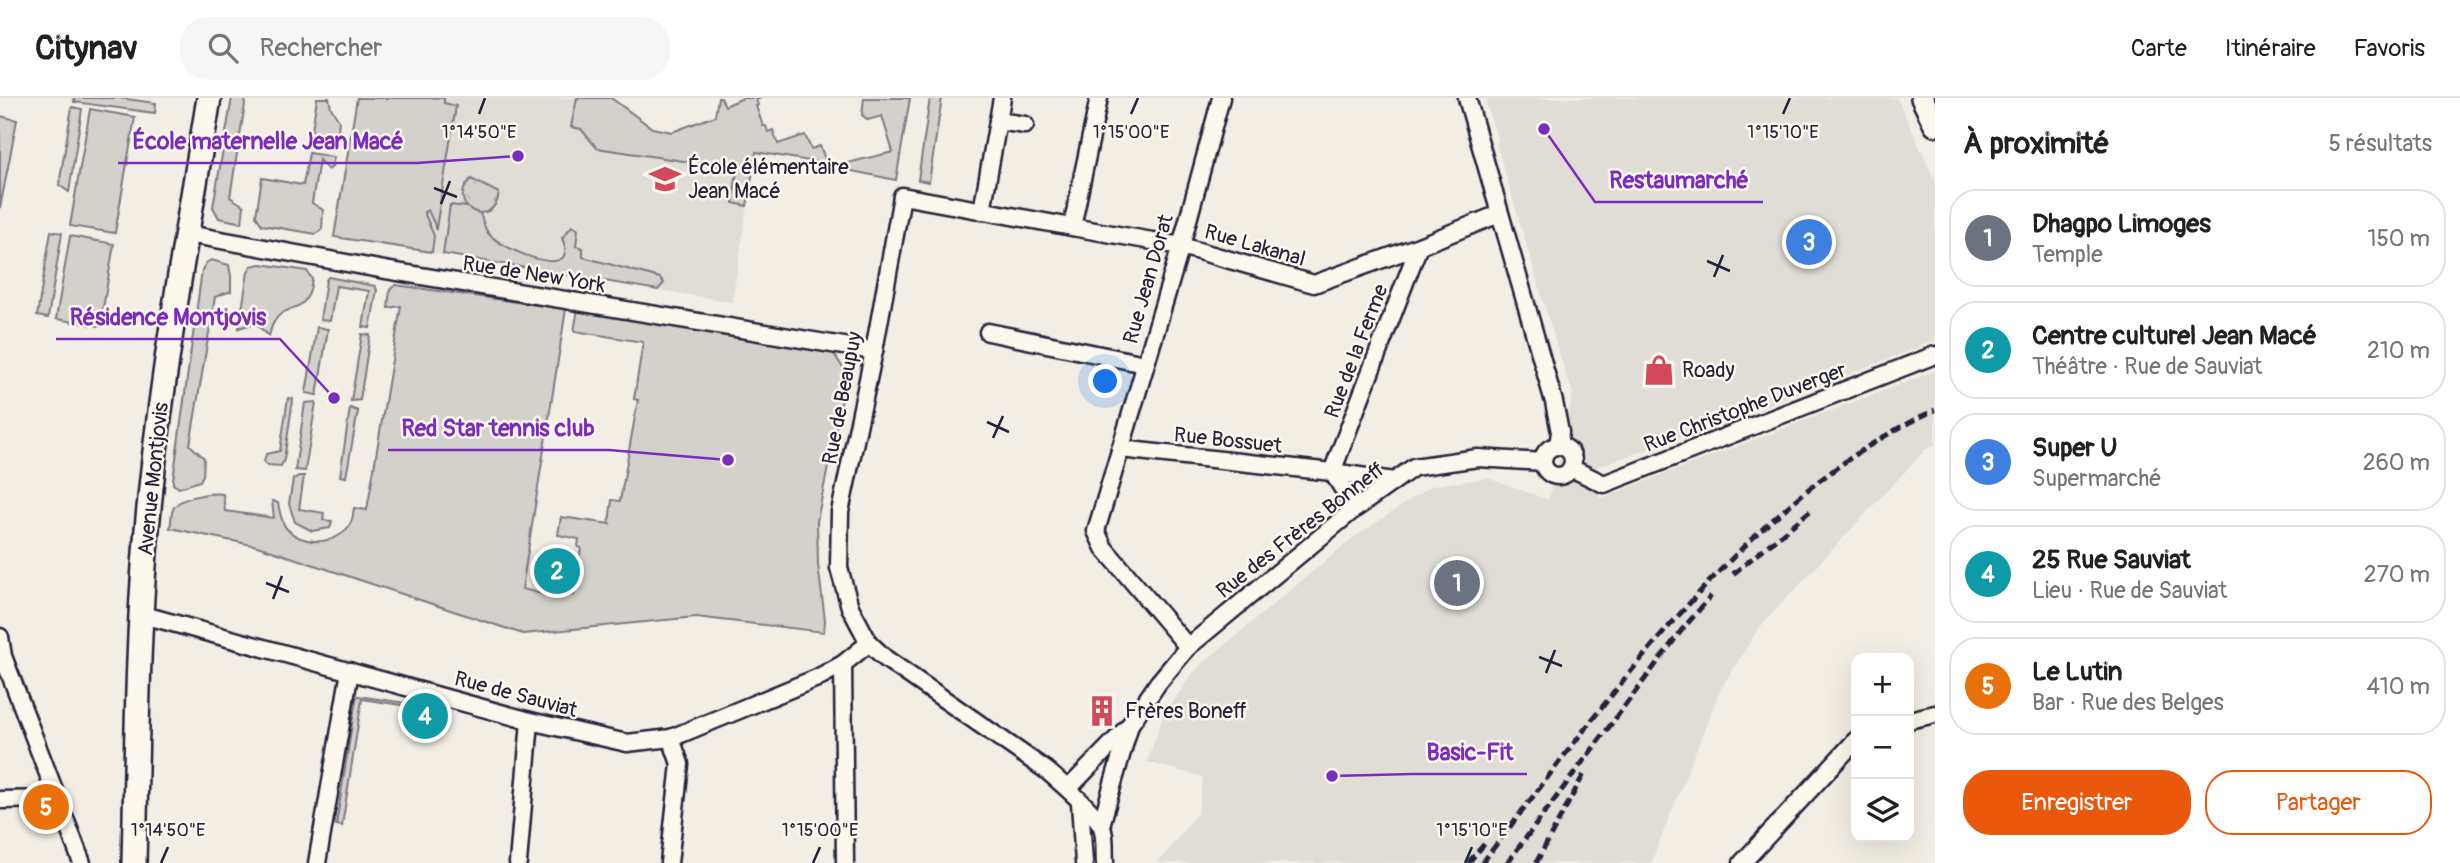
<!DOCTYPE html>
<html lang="fr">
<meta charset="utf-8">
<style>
:root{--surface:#fff;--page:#f6f6f6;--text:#202124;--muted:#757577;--line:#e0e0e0;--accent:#ea580c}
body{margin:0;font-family:Pangolin,sans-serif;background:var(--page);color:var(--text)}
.controls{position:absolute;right:21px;bottom:21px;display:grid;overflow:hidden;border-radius:14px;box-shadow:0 7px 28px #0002}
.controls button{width:63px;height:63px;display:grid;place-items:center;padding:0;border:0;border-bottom:2px solid var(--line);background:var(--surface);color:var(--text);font:35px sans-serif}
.you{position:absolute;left:1106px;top:284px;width:24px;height:24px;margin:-18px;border:5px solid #fff;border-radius:50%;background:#1a73e8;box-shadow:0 0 0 10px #1a73e833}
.badge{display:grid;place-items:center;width:46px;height:46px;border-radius:50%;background:var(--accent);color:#fff;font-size:23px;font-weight:700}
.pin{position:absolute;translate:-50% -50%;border:4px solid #fff;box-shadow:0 2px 7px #0006}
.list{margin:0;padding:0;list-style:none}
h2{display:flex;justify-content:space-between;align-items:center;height:91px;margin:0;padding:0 28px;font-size:30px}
h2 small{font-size:23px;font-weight:400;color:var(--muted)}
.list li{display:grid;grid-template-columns:46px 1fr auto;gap:21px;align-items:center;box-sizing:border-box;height:98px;margin:0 14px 14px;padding:0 14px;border:2px solid var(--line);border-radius:28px}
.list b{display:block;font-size:26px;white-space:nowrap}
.list p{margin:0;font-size:23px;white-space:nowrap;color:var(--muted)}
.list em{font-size:23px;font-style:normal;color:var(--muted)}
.actions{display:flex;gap:14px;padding:21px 28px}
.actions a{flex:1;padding:16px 0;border:2px solid var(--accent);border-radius:28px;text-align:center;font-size:24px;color:var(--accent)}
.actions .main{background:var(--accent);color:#fff}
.icon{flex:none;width:38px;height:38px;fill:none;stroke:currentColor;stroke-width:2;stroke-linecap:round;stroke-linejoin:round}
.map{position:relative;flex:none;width:1935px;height:765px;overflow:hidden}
header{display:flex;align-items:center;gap:42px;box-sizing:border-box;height:98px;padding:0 35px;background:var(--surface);border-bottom:2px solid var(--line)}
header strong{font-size:33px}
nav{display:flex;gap:38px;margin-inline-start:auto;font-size:24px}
.search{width:490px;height:63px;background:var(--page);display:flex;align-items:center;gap:18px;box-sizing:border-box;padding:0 24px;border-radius:28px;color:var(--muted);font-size:26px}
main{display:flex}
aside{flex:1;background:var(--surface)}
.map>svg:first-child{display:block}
.built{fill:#e0dcd6}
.grass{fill:#d4d1cc;stroke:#7b7a84;stroke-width:2}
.forest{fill:url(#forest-crowns);stroke:#7b7a84;stroke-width:2}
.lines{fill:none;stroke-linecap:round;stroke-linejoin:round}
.minor-casing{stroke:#22223b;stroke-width:21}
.tertiary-casing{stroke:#22223b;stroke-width:26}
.secondary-casing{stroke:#22223b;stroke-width:28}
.minor{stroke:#fbf7ec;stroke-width:16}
.tertiary{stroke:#fbf7ec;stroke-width:21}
.secondary{stroke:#fbf7ec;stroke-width:23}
.rail{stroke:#22223b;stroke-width:5;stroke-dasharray:10 5;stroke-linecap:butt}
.ticks{fill:none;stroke:#22223b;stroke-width:2.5}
.labels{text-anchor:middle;stroke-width:5;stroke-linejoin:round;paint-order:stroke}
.poi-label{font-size:21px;fill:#22223b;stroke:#fbf7ec;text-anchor:start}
.street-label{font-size:21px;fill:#22223b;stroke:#fbf7ec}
.ticks-label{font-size:18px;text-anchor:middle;fill:#22223b;stroke:#fbf7ec;stroke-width:5;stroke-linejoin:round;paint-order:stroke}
.leader{fill:none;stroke:#7b2cbf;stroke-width:2.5}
.callout-dot{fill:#7b2cbf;stroke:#fbf7ec;stroke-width:2.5}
.callout-label{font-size:23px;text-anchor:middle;font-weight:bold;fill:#7b2cbf;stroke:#fbf7ec;stroke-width:5;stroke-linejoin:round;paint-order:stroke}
</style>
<header>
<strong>Citynav</strong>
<div class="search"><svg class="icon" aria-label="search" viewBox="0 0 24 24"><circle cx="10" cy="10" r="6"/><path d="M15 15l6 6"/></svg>Rechercher</div>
<nav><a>Carte</a><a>Itinéraire</a><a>Favoris</a></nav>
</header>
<main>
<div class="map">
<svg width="1935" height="765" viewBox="0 0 1935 765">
<defs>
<pattern id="forest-crowns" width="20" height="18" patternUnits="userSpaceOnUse" patternTransform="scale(1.75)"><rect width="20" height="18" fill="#d4d1cc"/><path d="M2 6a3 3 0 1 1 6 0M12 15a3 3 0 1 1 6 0" fill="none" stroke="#b6b3b0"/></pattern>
</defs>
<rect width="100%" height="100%" fill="#f2eee5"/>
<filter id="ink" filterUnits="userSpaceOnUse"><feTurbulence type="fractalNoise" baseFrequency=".0143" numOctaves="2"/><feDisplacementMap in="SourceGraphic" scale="14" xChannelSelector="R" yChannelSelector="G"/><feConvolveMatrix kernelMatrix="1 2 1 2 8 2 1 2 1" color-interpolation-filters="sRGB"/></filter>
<g filter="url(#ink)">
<!-- built -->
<g class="built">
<polygon points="357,0 611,0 652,30 756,54 732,204 334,139"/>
<polygon points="1493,0 1897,0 1935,82 1935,243 1652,350 1595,369 1599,401 1935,273 1935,347 1925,352 1758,531 1720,592 1651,765 1158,765 1198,714 1203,679 1147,664 1164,616 1197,570 1353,440 1431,388 1488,380 1548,402 1559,363 1573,295 1561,262 1496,45 1498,43 1485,2"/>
</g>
<!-- grass -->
<g class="grass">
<polygon points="74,0 119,0 156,5 155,15 74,4"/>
<polygon points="232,0 246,0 230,99 244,108 242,125 219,120 213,109"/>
<polygon points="317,0 329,0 331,10 339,23 336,50 310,45"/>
<polygon points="357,0 444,0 444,5 456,8 436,130 428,112 424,114 434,138 432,154 334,139"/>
<polygon points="577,0 611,0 652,30 672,34 715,18 718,0 721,0 725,8 743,0 761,0 756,2 758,7 756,8 763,28 766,28 768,34 773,32 778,46 805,37 811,51 820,48 827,66 756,54 747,108 733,105 737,71 597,50 581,31 571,29"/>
<polygon points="864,0 910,0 896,82 847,72 847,65 893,54 882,18 868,22 862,17"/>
<polygon points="930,0 942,0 929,84 918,82"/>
<polygon points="72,9 82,11 69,94 59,87"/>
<polygon points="90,11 135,19 115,135 70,128"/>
<polygon points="0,18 17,22 0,110"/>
<polygon points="309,55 334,59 332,69 328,72 319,62 312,105 323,112 322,131 316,136 262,127 256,118 262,80 303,87"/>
<path d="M450,107L468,109L480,115C482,122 484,129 488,135C502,152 582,186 562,140L572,128L578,131L576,148L583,150V159L660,180L664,185L658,192L443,156Z"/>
<polygon points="51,133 62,135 48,220 37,218"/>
<polygon points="70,138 114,146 100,228 56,221"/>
<polygon points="211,162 229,167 231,178 231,193 215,199 190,347 204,360 203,377 200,383 179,390 173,386 173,382 202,172 206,165"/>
<path d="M261,166L307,173L312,181C307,226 278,196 269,238L255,225L239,230L248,174L251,168Z"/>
<polygon points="328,179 375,188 377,192 370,230 363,229 369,193 336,188 330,223 320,222 326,182"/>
<path d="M396,187L566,211L522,491L552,498L553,494L574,497L581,450L578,449L579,441L558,437L561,419L610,426L609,424L612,402L620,403L638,302L634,301L643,244L574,233L578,211L652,225L832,253L847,276L817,423L818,466L825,522L824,534L696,519L523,536L257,448L170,430C172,423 170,413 175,408C182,399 212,394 223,396L225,413L274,420L272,403L278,405C280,414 281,425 287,431C303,448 338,448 350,426C353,422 353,416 354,410L367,412L401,208L388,210L390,191Z"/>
<polygon points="317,229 328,231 317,297 306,295"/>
<polygon points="362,236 370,237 360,302 351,303"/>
<polygon points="288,300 293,301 284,362 281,368 267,367 264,364 266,356 280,353"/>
<polygon points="316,304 305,373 295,372 305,305"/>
<polygon points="350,310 358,313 346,379 340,378"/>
<polygon points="299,378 304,378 299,411 324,415 323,422 332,423 330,430 312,433 295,424 289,406 293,381"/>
<polygon points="358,598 413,606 413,611 401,607 362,601 342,728 336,727 356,601"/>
</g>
<!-- forest -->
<path class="forest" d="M471,81L499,95C494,133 443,109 471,81Z"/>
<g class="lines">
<defs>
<g id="minor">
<path d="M1099,0L1072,129L902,98L874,253L840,414L839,470L850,509L869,545L886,561L1046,672C1060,684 1093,712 1101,727C1106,737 1104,753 1105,765"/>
<polyline points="1467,0 1554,304 1560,334 1558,348"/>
<polyline points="998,23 1025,27"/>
<polyline points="982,113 1002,0"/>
<polyline points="1072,129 1181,148 1314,186 1419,148 1499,116"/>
<polyline points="188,136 385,172 874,253"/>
<polyline points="988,234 1145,266"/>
<circle cx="1558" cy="363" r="15"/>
<polyline points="1120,351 1332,374 1394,383"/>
<polyline points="1571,370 1604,386 1935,257"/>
<polyline points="1332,374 1419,148"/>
<polyline points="1332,374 1345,394 1352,413"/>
<polyline points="140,516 530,623 627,645 671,640 817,580 843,566 869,545"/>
<polyline points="0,539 3,558 82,765"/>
<polyline points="1188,549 1104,450 1096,433 1181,148 1221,0"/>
<polyline points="843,566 845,765"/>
<polyline points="1909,622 1935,616"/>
<polyline points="1068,691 1129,628 1158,585 1188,549 1352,413 1414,369 1478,360 1543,364"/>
<polyline points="0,702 56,701"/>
<polyline points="1080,705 1084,765"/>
<polyline points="1101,727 1129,630"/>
<polyline points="317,765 350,573"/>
<polyline points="518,765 530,623"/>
<polyline points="669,765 680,666 671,640"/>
<polyline points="1742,765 1856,642"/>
</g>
<polyline id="tertiary" points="1922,0 1935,27"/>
<path id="secondary" d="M134,765C137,646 137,528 149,410C162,272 187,136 209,0"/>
</defs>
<!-- minor casing -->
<use href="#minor" class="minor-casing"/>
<!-- tertiary casing -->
<use href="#tertiary" class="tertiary-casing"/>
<!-- secondary casing -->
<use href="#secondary" class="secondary-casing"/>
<!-- minor -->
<use href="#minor" class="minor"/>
<!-- tertiary -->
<use href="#tertiary" class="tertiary"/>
<!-- secondary -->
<use href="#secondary" class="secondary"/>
<!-- rail -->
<g class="rail">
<polyline points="1733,476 1810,413"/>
<polyline points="1468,765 1486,744"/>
<path d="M1482,765C1605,607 1748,396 1935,312"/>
<polyline points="1507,765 1681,533 1711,498"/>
<polyline points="1536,765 1584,676"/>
</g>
</g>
</g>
<!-- ticks -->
<path class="ticks" d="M479,16L485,0M1131,16L1138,0M1783,16L1790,0M434,90L457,99M441,106L450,83M1707,163L1730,173M1714,179L1723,157M987,324L1009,334M993,340L1003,318M266,485L289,494M273,501L282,478M1539,559L1562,568M1546,575L1555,552M161,765L168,749M813,765L820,749M1465,765L1472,749"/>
<!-- icons -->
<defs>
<symbol id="school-bare" viewBox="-9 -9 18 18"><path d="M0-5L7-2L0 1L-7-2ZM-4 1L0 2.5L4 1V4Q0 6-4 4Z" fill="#d1495b" stroke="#fbf7ec" stroke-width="2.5" paint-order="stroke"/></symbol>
<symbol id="shop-bare" viewBox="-9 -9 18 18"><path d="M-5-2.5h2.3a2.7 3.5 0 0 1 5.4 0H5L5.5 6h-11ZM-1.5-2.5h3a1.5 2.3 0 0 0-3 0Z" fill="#d1495b" stroke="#fbf7ec" stroke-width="2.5" paint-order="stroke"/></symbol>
<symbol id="building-bare" viewBox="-9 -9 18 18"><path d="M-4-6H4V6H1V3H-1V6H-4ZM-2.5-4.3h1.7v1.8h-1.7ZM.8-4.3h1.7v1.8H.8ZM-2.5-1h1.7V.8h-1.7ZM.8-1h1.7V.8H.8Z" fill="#d1495b" stroke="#fbf7ec" stroke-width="2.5" paint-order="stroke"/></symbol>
</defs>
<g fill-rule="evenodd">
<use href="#school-bare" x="643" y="59" width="44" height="44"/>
<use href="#shop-bare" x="1637" y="250" width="44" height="44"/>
<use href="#building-bare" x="1080" y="591" width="44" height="44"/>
</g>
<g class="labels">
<!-- poi labels -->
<g class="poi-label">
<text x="688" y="76">École élémentaire<tspan x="688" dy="24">Jean Macé</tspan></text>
<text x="1682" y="279">Roady</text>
<text x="1125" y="620">Frères Boneff</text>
</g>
<!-- street labels -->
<g class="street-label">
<text transform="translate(1255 147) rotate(16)" y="7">Rue Lakanal</text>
<text transform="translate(534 176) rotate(9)" y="7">Rue de New York</text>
<text transform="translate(1148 181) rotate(-74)" y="7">Rue Jean Dorat</text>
<text transform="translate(1356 253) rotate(-69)" y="7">Rue de la Ferme</text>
<text transform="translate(842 300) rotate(-79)" y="7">Rue de Beaupuy</text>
<text transform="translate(1745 309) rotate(-21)" y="7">Rue Christophe Duverger</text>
<text transform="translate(1228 342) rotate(6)" y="7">Rue Bossuet</text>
<text transform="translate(153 381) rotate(-84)" y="7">Avenue Montjovis</text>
<text transform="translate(1300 432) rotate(-38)" y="7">Rue des Frères Bonneff</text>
<text transform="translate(516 596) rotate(15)" y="7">Rue de Sauviat</text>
</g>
</g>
<g class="ticks-label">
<text x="479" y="40">1°14'50"E</text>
<text x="1131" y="40">1°15'00"E</text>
<text x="1783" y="40">1°15'10"E</text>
<text x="168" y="738">1°14'50"E</text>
<text x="820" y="738">1°15'00"E</text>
<text x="1472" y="738">1°15'10"E</text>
</g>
<!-- callouts -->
<path class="leader" d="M518 58L417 65H118M1544 31L1595 104H1763M334 300L280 241H56M728 362L609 352H388M1332 678L1412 676H1527"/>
<g class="callout-dot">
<circle cx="518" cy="58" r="7"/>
<circle cx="1544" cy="31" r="7"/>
<circle cx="334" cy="300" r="7"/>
<circle cx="728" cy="362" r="7"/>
<circle cx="1332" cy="678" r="7"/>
</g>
<g class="callout-label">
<text x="268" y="51">École maternelle Jean Macé</text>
<text x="1679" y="90">Restaumarché</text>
<text x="168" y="227">Résidence Montjovis</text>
<text x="498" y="338">Red Star tennis club</text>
<text x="1470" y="662">Basic-Fit</text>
</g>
</svg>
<div class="controls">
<button>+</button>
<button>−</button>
<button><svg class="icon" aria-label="layers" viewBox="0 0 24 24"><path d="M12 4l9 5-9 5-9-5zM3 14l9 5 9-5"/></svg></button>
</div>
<div class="you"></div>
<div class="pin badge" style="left:1457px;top:485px;background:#6b7280">1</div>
<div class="pin badge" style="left:557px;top:473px;background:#0f9aa8">2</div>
<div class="pin badge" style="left:1809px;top:144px;background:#3f7fe0">3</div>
<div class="pin badge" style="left:425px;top:618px;background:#0f9aa8">4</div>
<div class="pin badge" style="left:46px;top:709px;background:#e8710a">5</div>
</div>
<aside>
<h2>À proximité<small>5 résultats</small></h2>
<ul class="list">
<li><span class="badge" style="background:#6b7280">1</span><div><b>Dhagpo Limoges</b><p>Temple</p></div><em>150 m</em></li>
<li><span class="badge" style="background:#0f9aa8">2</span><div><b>Centre culturel Jean Macé</b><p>Théâtre · Rue de Sauviat</p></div><em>210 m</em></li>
<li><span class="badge" style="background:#3f7fe0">3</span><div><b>Super U</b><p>Supermarché</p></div><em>260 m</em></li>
<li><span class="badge" style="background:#0f9aa8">4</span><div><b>25 Rue Sauviat</b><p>Lieu · Rue de Sauviat</p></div><em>270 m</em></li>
<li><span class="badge" style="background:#e8710a">5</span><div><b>Le Lutin</b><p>Bar · Rue des Belges</p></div><em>410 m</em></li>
</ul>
<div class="actions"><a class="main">Enregistrer</a><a>Partager</a></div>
</aside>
</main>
